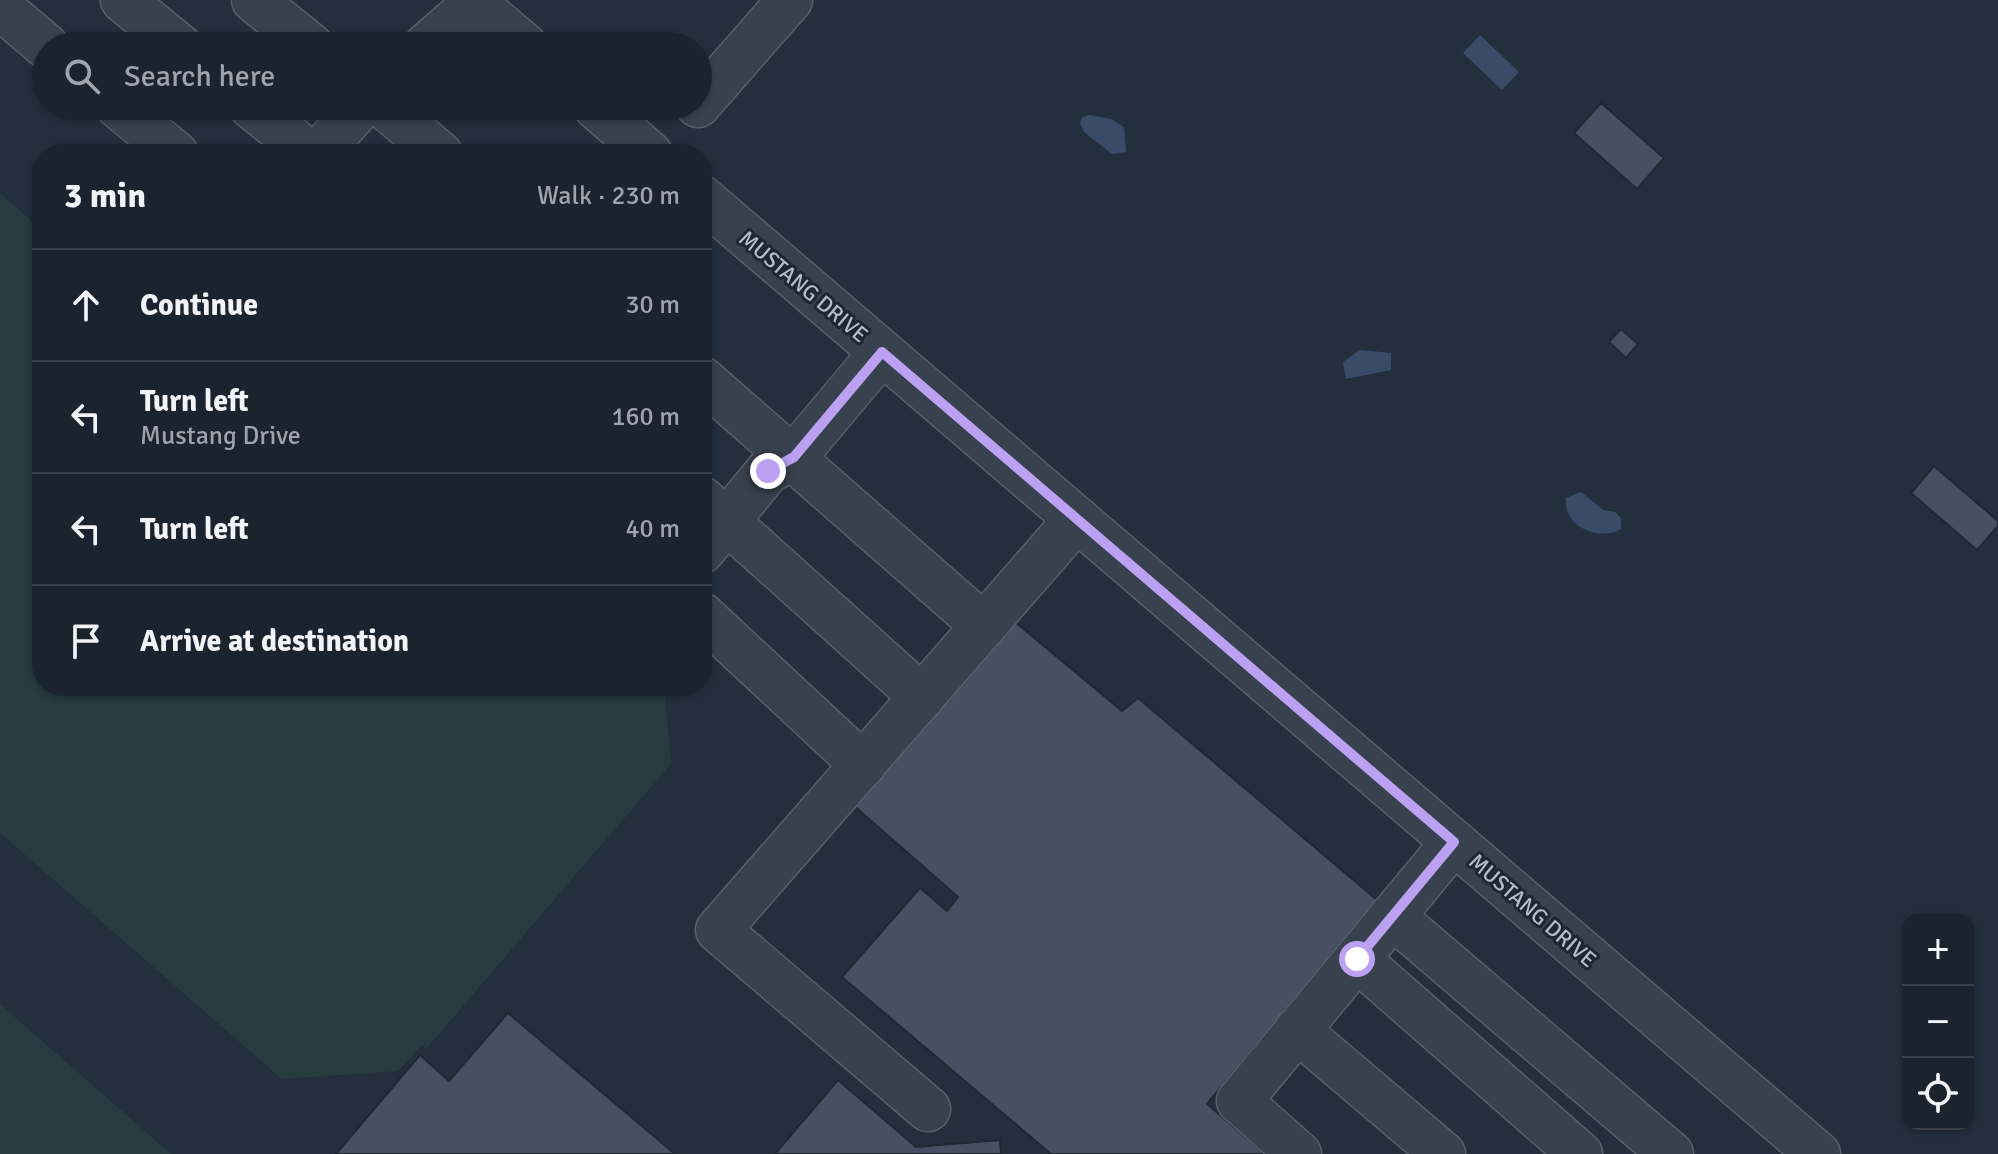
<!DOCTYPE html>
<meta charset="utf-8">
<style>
:root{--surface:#1b232e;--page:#242b36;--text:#f1f3f6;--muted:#a0a4aa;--line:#39404a}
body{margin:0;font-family:Signika,sans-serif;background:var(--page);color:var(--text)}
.controls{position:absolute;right:24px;bottom:24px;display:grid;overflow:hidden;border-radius:16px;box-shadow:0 2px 6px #0004}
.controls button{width:72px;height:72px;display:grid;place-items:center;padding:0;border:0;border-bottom:2px solid var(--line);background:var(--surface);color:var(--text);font:40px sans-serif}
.stop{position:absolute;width:24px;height:24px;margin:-18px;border:6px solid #bca0f2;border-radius:50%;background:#fff}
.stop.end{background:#bca0f2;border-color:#fff;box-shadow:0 2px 8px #0008}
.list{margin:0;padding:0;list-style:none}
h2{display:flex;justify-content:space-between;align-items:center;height:104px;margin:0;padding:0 32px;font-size:34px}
h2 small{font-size:26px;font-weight:400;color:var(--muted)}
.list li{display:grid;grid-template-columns:52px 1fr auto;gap:24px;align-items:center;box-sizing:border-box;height:112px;padding:0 32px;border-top:2px solid var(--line)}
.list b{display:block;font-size:30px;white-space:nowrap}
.list p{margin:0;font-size:26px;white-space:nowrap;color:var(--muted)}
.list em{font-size:26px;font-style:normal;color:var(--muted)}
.icon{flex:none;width:44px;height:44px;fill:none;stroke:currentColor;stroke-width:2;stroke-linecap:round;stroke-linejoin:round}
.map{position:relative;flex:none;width:1998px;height:1154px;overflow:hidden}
.search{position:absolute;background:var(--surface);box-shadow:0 2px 6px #0004;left:32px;top:32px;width:680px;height:88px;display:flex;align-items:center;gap:20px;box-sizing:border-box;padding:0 28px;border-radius:44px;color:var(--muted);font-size:30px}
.panel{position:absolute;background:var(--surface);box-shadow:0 2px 6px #0004;left:32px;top:144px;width:680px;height:552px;border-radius:32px}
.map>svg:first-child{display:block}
.green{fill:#263c3f}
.water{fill:#394c67}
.building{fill:#455162;stroke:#1f2835;stroke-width:2}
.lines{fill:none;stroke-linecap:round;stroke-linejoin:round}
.minor-casing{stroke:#565f6c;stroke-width:47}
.minor{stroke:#38414e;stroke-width:44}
.route{stroke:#bca0f2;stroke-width:10}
.labels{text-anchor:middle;stroke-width:6;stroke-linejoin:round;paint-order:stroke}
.street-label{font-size:22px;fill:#b4bcc9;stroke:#1d2633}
</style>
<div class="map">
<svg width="1998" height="1154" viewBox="0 0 1998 1154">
<rect width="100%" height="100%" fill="#242f3e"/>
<!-- green -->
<g class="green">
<polygon points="0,193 42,230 42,686 664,686 671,764 426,1049 422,1045 398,1071 282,1079 0,833"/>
<polygon points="0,1004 171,1154 0,1154"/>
</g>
<!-- water -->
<g class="water">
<polygon points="1480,35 1519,72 1502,90 1463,53"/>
<polygon points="1089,115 1111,119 1124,127 1126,152 1112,154 1084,132 1080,123 1082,118"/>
<polygon points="1360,350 1391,353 1391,370 1346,379 1343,362"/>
<path d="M1581,492L1603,510L1615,512L1621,518V529C1599,542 1562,526 1566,498Z"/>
</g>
<!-- building -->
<g class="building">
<polygon points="1601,103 1664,158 1637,189 1574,133"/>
<polygon points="1621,329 1638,344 1626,358 1609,342"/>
<polygon points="1934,466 1998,521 1998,526 1977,550 1911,493"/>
<polygon points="1014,621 1122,711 1138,698 1377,900 1207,1104 1265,1154 1051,1154 842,977 920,888 947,911 958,897 853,805"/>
<polygon points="508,1013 675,1154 336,1154 420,1055 449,1081"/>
<polygon points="838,1080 916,1147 1000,1140 1001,1154 775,1154"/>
</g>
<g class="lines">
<defs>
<g id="minor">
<polyline points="123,0 179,46"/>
<polyline points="254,0 311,46"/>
<polyline points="471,0 525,46"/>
<polyline points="0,7 46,46"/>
<polyline points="426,46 475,3"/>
<polyline points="698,105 790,0"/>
<polyline points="118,106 176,154"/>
<polyline points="251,106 310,154"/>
<polyline points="384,106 440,154"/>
<polyline points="595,106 650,154"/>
<polyline points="318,154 361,106"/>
<polyline points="702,198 1818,1154"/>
<polyline points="702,379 984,626"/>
<polyline points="702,499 922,697"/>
<polyline points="702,551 768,471 794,457 882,352"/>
<polyline points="702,615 863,765"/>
<polyline points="1392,916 1671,1154"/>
<polyline points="1357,959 1580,1154"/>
<polyline points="1297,1030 1443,1154"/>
<polyline points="928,1109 718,930 1077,519"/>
<polyline points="1299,1154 1239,1101 1454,842"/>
</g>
</defs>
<!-- minor casing -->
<use href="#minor" class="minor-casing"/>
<!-- minor -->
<use href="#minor" class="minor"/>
</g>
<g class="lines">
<!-- route -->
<polyline class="route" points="768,471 794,457 882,352 1454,842 1357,959"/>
</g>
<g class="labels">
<!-- street labels -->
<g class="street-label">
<text transform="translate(804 286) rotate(40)" y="8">MUSTANG DRIVE</text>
<text transform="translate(1533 910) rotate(41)" y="8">MUSTANG DRIVE</text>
</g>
</g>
</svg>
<div class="controls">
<button>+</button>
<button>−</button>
<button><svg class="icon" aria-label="locate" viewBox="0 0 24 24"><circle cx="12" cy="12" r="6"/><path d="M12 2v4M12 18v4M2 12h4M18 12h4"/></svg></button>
</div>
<div class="stop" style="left:1357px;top:959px"></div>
<div class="stop end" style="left:768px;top:471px"></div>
<div class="search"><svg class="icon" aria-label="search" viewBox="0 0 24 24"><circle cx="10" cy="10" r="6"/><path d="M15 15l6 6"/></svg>Search here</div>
<section class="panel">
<h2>3 min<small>Walk · 230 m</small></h2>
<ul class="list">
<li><svg class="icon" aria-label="ahead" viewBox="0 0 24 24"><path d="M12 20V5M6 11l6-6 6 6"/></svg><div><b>Continue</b></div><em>30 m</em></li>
<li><svg class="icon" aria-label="left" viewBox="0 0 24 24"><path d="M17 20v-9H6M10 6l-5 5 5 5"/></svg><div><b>Turn left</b><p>Mustang Drive</p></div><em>160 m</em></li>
<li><svg class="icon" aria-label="left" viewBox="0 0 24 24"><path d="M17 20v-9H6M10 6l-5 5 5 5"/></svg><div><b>Turn left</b></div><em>40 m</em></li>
<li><svg class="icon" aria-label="arrive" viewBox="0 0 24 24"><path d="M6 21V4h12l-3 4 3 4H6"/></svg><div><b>Arrive at destination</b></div></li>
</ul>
</section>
</div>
